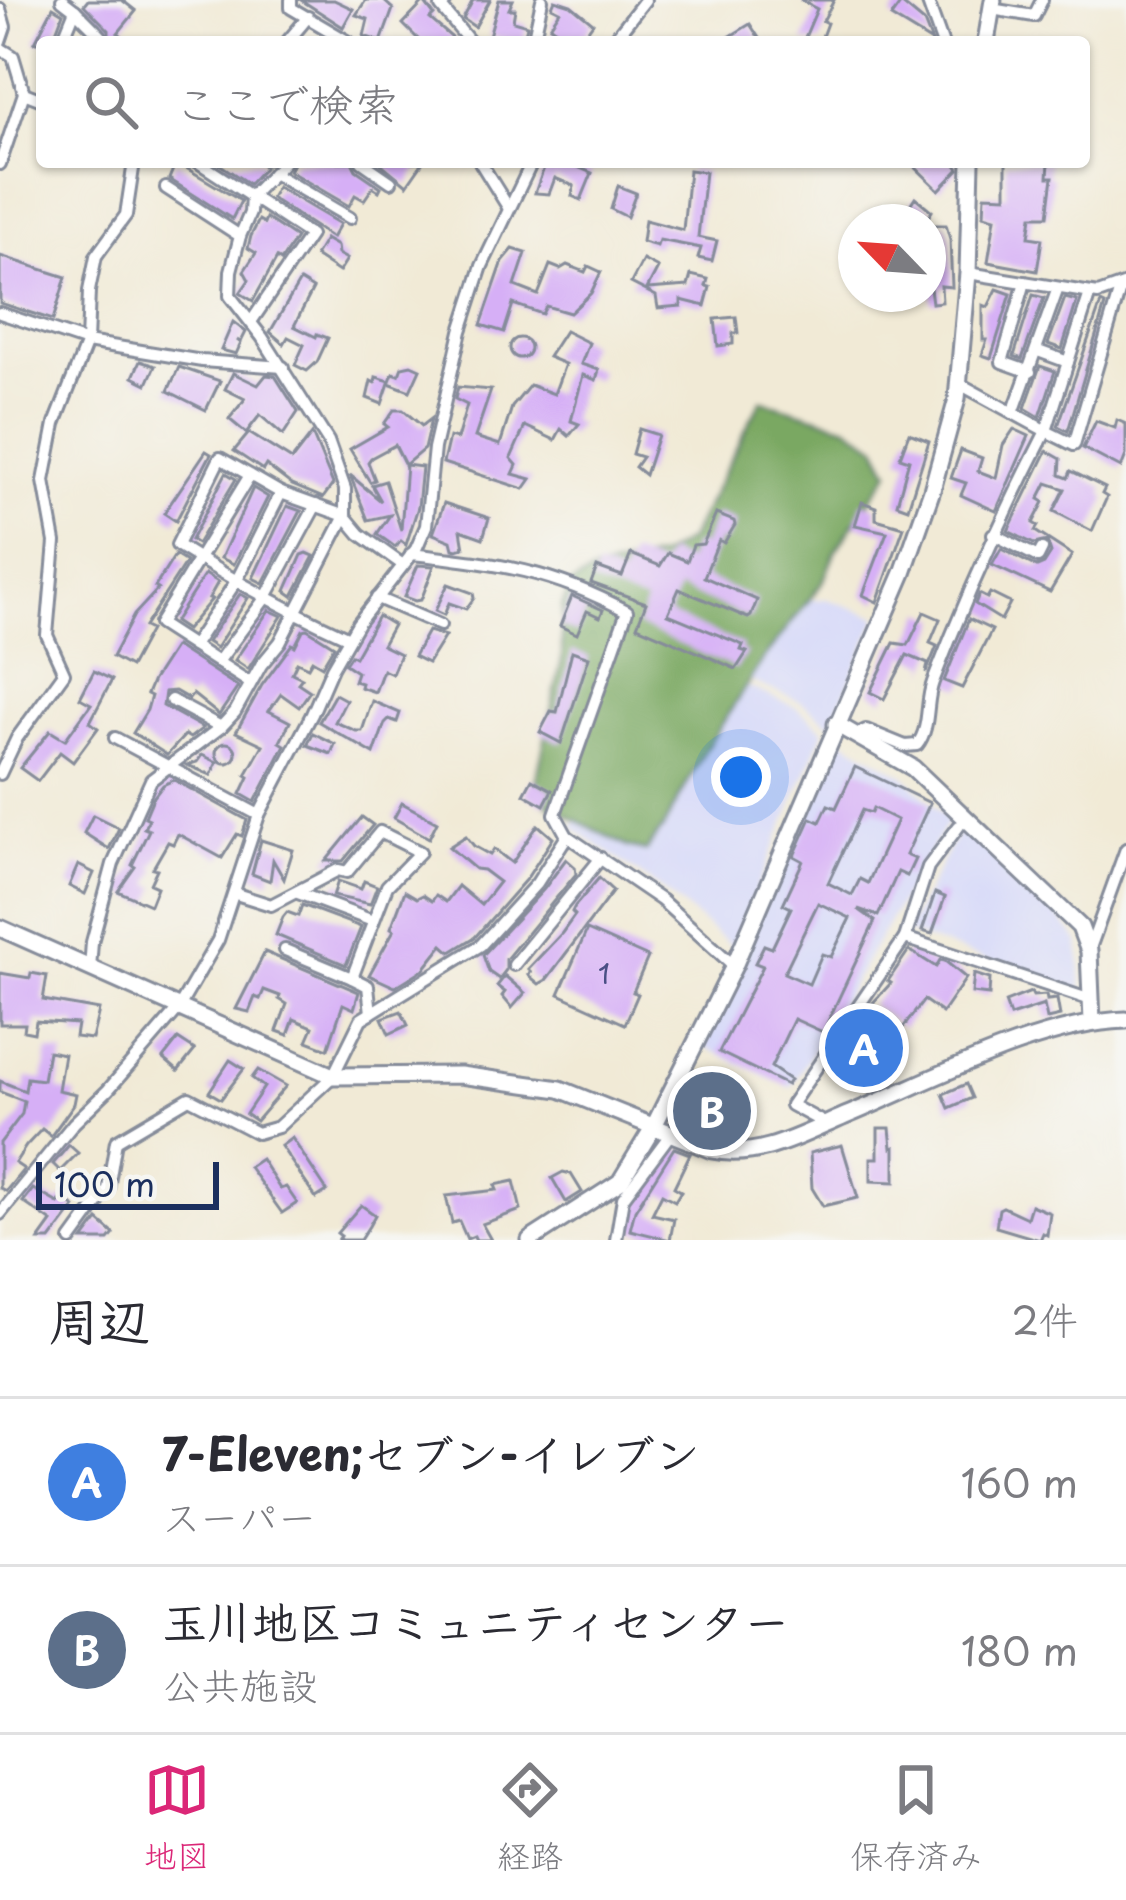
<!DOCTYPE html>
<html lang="ja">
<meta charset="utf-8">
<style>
:root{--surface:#fff;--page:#f2f2f3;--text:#2b2b33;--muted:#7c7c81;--line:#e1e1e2;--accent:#db2777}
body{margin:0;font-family:"Playpen Sans","Klee One",sans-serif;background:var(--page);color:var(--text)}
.compass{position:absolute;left:838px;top:204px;width:108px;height:108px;border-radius:50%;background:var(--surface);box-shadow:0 3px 9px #0004;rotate:295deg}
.scale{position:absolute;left:36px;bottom:30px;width:183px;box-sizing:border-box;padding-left:12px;border:6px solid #1b2f5e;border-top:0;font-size:33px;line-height:42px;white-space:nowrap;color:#1b2f5e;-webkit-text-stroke:9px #f6f6f2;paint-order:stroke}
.you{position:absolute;left:741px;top:777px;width:42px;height:42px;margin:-30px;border:9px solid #fff;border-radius:50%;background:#1a73e8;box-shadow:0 0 0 18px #1a73e833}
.badge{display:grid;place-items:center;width:78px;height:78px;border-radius:50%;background:var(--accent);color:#fff;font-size:39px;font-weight:700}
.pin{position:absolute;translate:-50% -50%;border:6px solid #fff;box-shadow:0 3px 12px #0006}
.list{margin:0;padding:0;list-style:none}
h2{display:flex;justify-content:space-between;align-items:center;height:156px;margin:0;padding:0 48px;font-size:51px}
h2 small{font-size:39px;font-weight:400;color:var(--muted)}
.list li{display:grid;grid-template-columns:78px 1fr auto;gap:36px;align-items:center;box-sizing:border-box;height:168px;padding:0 48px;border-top:3px solid var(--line)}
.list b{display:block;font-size:45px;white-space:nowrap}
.list p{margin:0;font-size:39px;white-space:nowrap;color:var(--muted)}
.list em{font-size:39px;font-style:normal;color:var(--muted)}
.icon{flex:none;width:66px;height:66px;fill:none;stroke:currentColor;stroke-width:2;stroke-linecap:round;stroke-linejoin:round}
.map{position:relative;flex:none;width:1126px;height:1240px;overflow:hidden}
.search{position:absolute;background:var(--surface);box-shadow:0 3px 9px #0004;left:36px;right:36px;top:36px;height:132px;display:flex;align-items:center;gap:30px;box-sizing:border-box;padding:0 42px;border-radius:12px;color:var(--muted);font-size:45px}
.sheet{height:492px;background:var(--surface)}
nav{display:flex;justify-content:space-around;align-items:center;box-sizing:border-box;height:168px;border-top:3px solid var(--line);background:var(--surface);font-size:33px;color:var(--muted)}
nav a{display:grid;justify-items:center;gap:6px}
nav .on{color:var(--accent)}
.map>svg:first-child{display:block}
.built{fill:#d5d8f9}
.forest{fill:#7aa862;stroke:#4a6c60;stroke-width:3}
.building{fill:#d6aff6;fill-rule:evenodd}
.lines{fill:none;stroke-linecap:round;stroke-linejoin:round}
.street-casing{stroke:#868c9a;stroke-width:16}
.secondary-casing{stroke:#868c9a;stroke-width:21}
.street{stroke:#fff;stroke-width:10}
.secondary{stroke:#fff;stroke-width:15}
.labels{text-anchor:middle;stroke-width:10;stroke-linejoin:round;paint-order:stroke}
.number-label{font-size:27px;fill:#4a4f84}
</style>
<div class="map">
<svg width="1126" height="1240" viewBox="0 0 1126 1240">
<rect width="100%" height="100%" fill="#f6f6f2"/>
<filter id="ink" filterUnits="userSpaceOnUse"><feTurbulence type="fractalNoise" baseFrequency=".00833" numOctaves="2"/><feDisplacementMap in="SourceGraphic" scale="24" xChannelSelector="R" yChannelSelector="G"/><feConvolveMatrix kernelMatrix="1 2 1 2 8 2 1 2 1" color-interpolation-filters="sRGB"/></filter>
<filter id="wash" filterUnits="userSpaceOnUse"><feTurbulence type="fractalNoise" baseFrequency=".004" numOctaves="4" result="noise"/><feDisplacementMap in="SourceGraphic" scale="48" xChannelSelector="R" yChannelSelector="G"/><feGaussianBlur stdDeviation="2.7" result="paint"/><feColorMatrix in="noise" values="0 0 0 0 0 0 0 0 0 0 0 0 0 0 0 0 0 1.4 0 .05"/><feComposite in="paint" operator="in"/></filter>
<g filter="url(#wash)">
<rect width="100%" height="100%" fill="#f1ead6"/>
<!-- built -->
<g class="built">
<polygon points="827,599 878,617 831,725 800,701 631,633 768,603"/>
<polygon points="660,650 796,707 824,730 732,947 664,891 573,828 628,653"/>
<polygon points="837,736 905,776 949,820 791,1088 702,1046"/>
<polygon points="961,827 1055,912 1079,942 1082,993 905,932"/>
</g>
<!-- forest -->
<polygon class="forest" points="761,400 848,426 877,446 890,471 836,550 823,582 763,659 703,754 663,828 646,851 628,847 548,805 536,781 562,659 562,606 572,584 596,571 659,557 689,540"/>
<g id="blocks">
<!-- building -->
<g class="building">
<polygon points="88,0 122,0 136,11 118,33 131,42 109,42 109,30 84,5"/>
<polygon points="301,0 334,0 353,9 343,27"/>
<polygon points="366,0 383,0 393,9 381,42 364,36 368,19 356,15"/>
<polygon points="473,0 490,0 475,27 463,19"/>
<polygon points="499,0 513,0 509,9 515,9 513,21 527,25 523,42 489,36"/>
<polygon points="555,0 571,5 593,23 581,40 572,34 567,42 549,42 556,30 550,26 560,11 552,7"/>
<polygon points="800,0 834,0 823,21 827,23 820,42 803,42 817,9"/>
<polygon points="424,2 434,15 430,19 457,42 421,42 403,24"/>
<polygon points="901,3 924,22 932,42 891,17"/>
<polygon points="53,7 63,13 52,42 35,42"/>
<polygon points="750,24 759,38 753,42 721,42"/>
<polygon points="176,162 241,201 232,219 169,179"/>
<polygon points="216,162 259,162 265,167 249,184"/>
<polygon points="294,162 352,162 356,170 381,187 379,191 373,187 364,200 355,195 349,206 289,171"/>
<polygon points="379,162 423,162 407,185"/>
<polygon points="546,162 566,162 592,173 581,200 572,196 574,186 555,178 549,194 535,193"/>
<polygon points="910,162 954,162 959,169 939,190"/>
<polygon points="1006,162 1049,162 1048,177 1053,177 1048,216 1032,216 1029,237 1042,239 1037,271 988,262 995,218 984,215 985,195 1006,196"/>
<polygon points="689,170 705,172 698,237 717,241 712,261 698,258 701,248 659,240 657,246 642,242 645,220 683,230"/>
<polygon points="618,186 636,193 627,217 611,209"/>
<polygon points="277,187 340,224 332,238 271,198"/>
<polygon points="915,197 932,211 925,222 899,222"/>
<polygon points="266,218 296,238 281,261 277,258 253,301 240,293 249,280 244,271 256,253 248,248 251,236 259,220 264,223"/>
<polygon points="931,225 946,225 950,239 952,287 941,286 942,302 932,303 928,273"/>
<polygon points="325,239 337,246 338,254 347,259 339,272 315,256"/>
<polygon points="513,249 526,253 515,286 538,295 550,265 560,269 567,265 585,272 588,266 601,272 591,293 570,313 546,306 542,314 513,304 504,332 481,325 503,261"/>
<polygon points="0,256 66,277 53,320 0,303"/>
<polygon points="643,260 658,268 647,289 688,286 691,275 708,279 706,286 710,287 705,306 681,300 681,306 658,308 656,296 631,283"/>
<polygon points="300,281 313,289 294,326 316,337 317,334 328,338 317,362 307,371 295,365 304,345 288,337 284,344 270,332"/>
<polygon points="997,289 1011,294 991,358 982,355 987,340 983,340 983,305 988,307"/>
<polygon points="1033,295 1044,298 1022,359 1014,356"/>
<polygon points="1065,298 1077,301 1062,349 1048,344"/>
<polygon points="1101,303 1105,305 1068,431 1058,426"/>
<polygon points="736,317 738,333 733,333 733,344 718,346 715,319"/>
<polygon points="233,322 246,332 241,342 237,340 241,343 236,354 221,350"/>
<polygon points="565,331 589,343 581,364 599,370 596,380 583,375 571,421 579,424 569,436 561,429 555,440 525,426 511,458 517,465 513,474 531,479 524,489 443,463 449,437 457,439 467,405 455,399 458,387 491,390 475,437 500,445 512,407 530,385 554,394 565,364 548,357"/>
<circle cx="520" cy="348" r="10"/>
<polygon points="140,361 155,366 147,384 133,377"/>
<polygon points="411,365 420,369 410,391 389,383 382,404 367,398 371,381 375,383 376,377 390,381 393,373 399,375 402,367"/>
<polygon points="1040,366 1055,371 1040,417 1025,408"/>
<polygon points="179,367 220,381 206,410 168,391"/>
<polygon points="233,373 258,385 266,375 275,376 298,412 283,435 260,415 246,433 229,419 245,399 225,389"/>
<polygon points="394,410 403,410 422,426 431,419 424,449 405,465 395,445 371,458 368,462 375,480 370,482 350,449 388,427 384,424"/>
<polygon points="1117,420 1126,424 1126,455 1121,468 1083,448 1096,421 1115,428"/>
<polygon points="639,429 658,435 645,475 635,467 642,457 632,454"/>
<polygon points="1014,429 1029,436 996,511 961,495 966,483 951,478 961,450 982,458 978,471 996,478 1003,445"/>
<polygon points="249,433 292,460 312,434 333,484 323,498 292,485 266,465 263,470 234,451"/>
<polygon points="909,433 929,441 908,508 897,504 909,460 900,457"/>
<polygon points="206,451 211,454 176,521 164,513"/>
<polygon points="1047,451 1061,459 1060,475 1068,478 1071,471 1105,488 1102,494 1107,497 1092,531 1054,511 1065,489 1047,483 1039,499 1044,502 1033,523 1038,526 1035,531 1072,555 1050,592 992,565 1001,549 1037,567 1044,564 1051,553 1047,541 1034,544 1008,531"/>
<polygon points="406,465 422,467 418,507 406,545 401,541 395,547 377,534 390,515 368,520 350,475 381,501 372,485 385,481 401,530"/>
<polygon points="226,473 236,479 197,544 191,540"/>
<polygon points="253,488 268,497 234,564 221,558"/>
<polygon points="862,502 876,507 876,519 904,527 877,602 863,595 887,532 855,525"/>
<polygon points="444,503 489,518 483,538 461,530 464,548 457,550 453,549 451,541 433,534"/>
<polygon points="287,506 301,511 263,583 253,578"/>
<polygon points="716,514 734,521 735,525 724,543 719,540 704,577 757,600 751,616 748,618 679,589 668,614 743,645 741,650 747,652 736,669 637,626 646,603 591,583 597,567 622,576 631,554 660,566 668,553 687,561 693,545 703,544"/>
<polygon points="307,553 314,556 293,596 286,591 302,555"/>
<polygon points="175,555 186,562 144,627 150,630 130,667 112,657 134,615 158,589 155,587"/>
<polygon points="418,565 434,566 421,600 415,601 404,597"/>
<polygon points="205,574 218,582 209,598 212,599 186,630 174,622"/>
<polygon points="448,584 473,593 474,598 466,609 449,603 444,615 435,611"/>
<polygon points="990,593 1010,603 1001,620 975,604 979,594 987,598"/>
<polygon points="240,594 248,598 216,648 207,642"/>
<polygon points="572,596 603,610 600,617 587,611 577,634 560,626"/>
<polygon points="269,610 282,616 248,669 235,660"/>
<polygon points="924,612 940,619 930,643 937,646 926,673 928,664 907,655 884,699 870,692 894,643 908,645"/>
<polygon points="378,616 393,625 382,645 400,654 392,674 383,670 375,692 360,687 361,683 354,681 357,672 345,664 351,655 355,657"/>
<polygon points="969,619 992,630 962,688 944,681"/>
<polygon points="307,629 334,646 322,666 312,660 308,667 297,662 292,673 302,678 298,683 310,691 299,707 281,694 269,711 290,722 280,742 285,745 255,802 241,794 249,777 246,775 263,745 236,732 262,685 292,644 295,646 303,630"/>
<polygon points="428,631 445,636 428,663 414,656"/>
<polygon points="175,646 238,687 219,715 193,694 189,699 175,691 165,692 163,706 203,728 190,738 185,735 167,755 133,733 147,710 151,696 147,694 153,680"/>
<polygon points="572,651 589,657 561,743 540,732 551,711 557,712"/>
<polygon points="94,671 112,680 90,722 98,728 73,762 60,752 38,781 20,768 50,731 65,740 91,704 80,698"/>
<polygon points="335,694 346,700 335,722 356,731 362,731 372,701 400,713 397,722 389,719 385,723 374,754 319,722"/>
<polygon points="313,733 335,744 331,754 307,745"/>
<circle cx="226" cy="753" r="10"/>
<polygon points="202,755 217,762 211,775 187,765 197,762"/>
<path d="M855,767L930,803L906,855L915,859L907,876L898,872L878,916L858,909L875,921L823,1032L794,1019L771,1067L790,1080L787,1085L719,1052L763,966L755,963L764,945L772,948L791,908L783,904L803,861L794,856L811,818L820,822L828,805L836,808ZM873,808L897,820L868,883L860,879L852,895L828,883L862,810L871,813ZM818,903L850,918L831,957L822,954L809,984L784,973Z"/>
<polygon points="532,779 552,790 544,805 524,794"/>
<polygon points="174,780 247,820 242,836 237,834 222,858 178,834 173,844 168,842 153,868 157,869 150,884 157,887 150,905 118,891 135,867 132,865 149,830 144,828 149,819 145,817 153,798 163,785"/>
<polygon points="402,803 437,822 429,838 394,818"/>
<polygon points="93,815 119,828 109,849 84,833"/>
<polygon points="362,817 373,825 343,861 326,861"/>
<polygon points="538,825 553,838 527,878 475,937 451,952 443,945 424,969 395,987 369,975 394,930 391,928 405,891 417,898 423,895 432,901 436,895 446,902 458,886 481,905 499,882 483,870 475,869 449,847 466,836 474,846 490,855 494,849 512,863"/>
<polygon points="261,840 293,850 284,879 273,860 270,881 252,874"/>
<polygon points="566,859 575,867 576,874 506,959 506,970 499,979 489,972 483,955 544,889"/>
<polygon points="78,865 94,873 85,894 69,886"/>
<polygon points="599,878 613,891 546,980 539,984 528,975 531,972 528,969 562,933 575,915 572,912 575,906"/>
<polygon points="338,881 361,889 364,881 377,886 370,904 333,896"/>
<polygon points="935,893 945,897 932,934 922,931"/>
<polygon points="302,905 361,927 346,965 276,935 283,917 287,912 298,916"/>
<polygon points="587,930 648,957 633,992 638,994 625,1024 559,994"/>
<polygon points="909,950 936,967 940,960 945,961 966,978 942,1013 924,1000 903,1028 871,1005 891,983 888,981"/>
<polygon points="265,952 359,992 354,1009 343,1004 328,1049 307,1041 313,1027 294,1019 288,1035 277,1031 287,1004 279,999 280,996 264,990 260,999 255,997 249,1012 236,1009"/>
<polygon points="0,973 30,978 31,973 47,976 43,1000 99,1010 92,1039 75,1037 77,1024 36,1021 34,1033 24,1031 25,1024 0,1024"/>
<polygon points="974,974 990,979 989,995 972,993"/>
<polygon points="505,976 525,993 512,1008 502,996 505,992 497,986"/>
<polygon points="1031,992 1033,996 1046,995 1047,1000 1057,999 1060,1016 1047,1019 1044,1005 1010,1016 1005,1002"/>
<polygon points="401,1011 408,1025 389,1034 382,1018"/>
<polygon points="879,1025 887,1045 851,1064 844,1044 854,1040 852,1036"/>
<polygon points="178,1039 195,1050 178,1071 163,1058"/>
<polygon points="48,1051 64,1054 58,1090 76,1094 74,1104 51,1136 42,1129 26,1146 15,1163 24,1169 6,1191 0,1188 0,1143 22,1114 24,1101 0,1092 0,1081 25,1091 27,1078 43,1080"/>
<polygon points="230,1060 244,1069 221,1099 209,1092"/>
<polygon points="258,1070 286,1086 256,1121 246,1114 264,1087 252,1078"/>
<polygon points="966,1084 972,1098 949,1108 943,1094"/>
<polygon points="718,1086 728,1091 724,1097 733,1102 715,1134 692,1120 700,1105 694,1102 700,1089 715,1092"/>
<polygon points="878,1128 890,1128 892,1148 895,1147 895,1182 871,1181 871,1158 878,1158"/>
<polygon points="292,1138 327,1191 316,1198 281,1146"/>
<polygon points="69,1145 78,1153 60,1171 53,1164"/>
<polygon points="842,1145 858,1198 823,1206 812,1188 810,1153"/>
<polygon points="674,1148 690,1154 674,1187 681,1191 675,1201 662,1194 652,1214 674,1219 670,1240 630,1230 635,1210"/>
<polygon points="261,1159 280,1189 286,1187 297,1203 282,1213 249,1167"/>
<polygon points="563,1172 571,1174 582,1192 566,1202 552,1178"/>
<polygon points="514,1181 521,1210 482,1224 491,1240 476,1240 474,1236 467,1239 459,1221 452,1223 446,1196 497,1190 495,1185"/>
<polygon points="33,1189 58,1203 62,1198 75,1207 50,1240 39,1240 52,1222 23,1202"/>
<polygon points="361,1205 375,1215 369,1226 360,1240 338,1240 341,1236 337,1233"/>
<polygon points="1031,1205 1050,1213 1047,1235 1043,1233 1040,1240 996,1227 999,1209 1003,1207 1027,1218"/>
<polygon points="98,1220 114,1234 109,1240 83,1240"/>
</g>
</g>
</g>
<g filter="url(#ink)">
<use href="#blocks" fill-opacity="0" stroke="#868c9a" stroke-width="3"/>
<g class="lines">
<defs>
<g id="street">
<polyline points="62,0 75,10 62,42"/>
<polyline points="291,0 291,8 349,42"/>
<polyline points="447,0 441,7 470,42"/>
<polyline points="927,0 942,42"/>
<polyline points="0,9 5,27 0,42"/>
<polyline points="991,9 1034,16 1042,0"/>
<polyline points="75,10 101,36"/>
<polyline points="287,42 308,17"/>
<polyline points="533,42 542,0"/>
<polyline points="612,42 645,0"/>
<polyline points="0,48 13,56 24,93 0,164"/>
<polyline points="24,93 42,100"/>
<polyline points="198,162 310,235 251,322"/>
<polyline points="362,162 391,182"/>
<polyline points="480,162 508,207"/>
<polyline points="273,173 350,218"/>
<polyline points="240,236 250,213 251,196 284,162"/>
<polyline points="968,273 1098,294 1126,284"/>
<polyline points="1025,282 1002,362 1030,372"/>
<polyline points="0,313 87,342 202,361 283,367"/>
<polyline points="1038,351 1068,362"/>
<polyline points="958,383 1013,413 1058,288"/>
<polyline points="1013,413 1046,431 1090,293"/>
<path d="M250,475L159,624L193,646L237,580L281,493L220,458L177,545C232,580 290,611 349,638"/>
<polyline points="281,493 345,516 360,534 403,565"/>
<polyline points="993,534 1038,557 1042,549"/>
<path d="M411,554C498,564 548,569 627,611L555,814L567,836L661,900L734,966"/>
<polyline points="377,598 440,625"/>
<polyline points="193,646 250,683"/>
<polyline points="218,662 266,597 316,505"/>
<polyline points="171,700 221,727"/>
<path d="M858,734L866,730L905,746L917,745C931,727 925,703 933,682C966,596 1004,513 1046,431L1074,445L1120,289"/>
<polyline points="115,738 259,815"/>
<polyline points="0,774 17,738 64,673 47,635 55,542 44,481 55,424 87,342 89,291 96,256 126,215 134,162"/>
<polyline points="298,893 373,921"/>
<polyline points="236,894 271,905 338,870 347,872 380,832 420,852 387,886 352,978 285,950"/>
<polyline points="905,938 1091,1000"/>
<polyline points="1089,951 1126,849"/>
<polyline points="514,965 601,858"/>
<polyline points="90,969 92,942 113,864 151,780 221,727 235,712 261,665 280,642 345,516 345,489 328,441 262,337 230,296 231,271 240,236 166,188"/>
<polyline points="352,978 368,986 371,1013"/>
<polyline points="826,1124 791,1105 905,938 928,867 959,826"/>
<polyline points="0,1214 74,1123 108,1090 178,1009 218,940 259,815 312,714 332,668 358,623 416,549 426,526 434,448 461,331 482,266 532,162"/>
<polyline points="71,1240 108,1189 116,1141 189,1098 257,1133 278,1127 333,1076 361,1019 481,945 537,883 567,836"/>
<polyline points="616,1240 623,1198 672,1132"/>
</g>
<g id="secondary">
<polyline points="986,42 993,0"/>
<polyline points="836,724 913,768 1080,927 1089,951 1092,1022"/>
<path d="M0,928L333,1076L460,1075L560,1089L712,1150C759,1160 803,1134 845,1116C928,1082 1037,1023 1126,1020"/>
<polyline points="530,1240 620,1182 654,1126 734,966 903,573 932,490 957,399 968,273 971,162"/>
</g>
</defs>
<!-- street casing -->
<use href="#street" class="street-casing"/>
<!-- secondary casing -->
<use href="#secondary" class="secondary-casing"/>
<!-- street -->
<use href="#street" class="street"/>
<!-- secondary -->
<use href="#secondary" class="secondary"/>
</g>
</g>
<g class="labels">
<!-- number labels -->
<g class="number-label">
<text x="604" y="984">1</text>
</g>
</g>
</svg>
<svg class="compass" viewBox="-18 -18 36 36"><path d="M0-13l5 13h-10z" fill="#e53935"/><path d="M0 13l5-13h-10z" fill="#7c7c81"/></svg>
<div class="scale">100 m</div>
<div class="you"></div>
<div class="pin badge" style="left:864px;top:1048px;background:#3f7fe0">A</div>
<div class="pin badge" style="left:712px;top:1111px;background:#5c6f8a">B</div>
<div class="search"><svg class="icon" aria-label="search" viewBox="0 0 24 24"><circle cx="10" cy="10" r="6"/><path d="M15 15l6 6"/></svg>ここで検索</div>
</div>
<section class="sheet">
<h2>周辺<small>2件</small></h2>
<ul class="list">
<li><span class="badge" style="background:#3f7fe0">A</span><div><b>7-Eleven;セブン-イレブン</b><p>スーパー</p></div><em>160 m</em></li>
<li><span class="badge" style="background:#5c6f8a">B</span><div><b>玉川地区コミュニティセンター</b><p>公共施設</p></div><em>180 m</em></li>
</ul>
</section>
<nav>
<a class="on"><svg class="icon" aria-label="map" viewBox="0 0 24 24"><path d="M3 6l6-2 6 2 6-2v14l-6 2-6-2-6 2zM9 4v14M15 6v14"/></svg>地図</a>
<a><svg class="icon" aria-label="directions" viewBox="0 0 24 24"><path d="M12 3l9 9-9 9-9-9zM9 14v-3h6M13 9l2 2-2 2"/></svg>経路</a>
<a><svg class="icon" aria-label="saved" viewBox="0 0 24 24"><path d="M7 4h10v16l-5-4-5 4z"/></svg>保存済み</a>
</nav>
